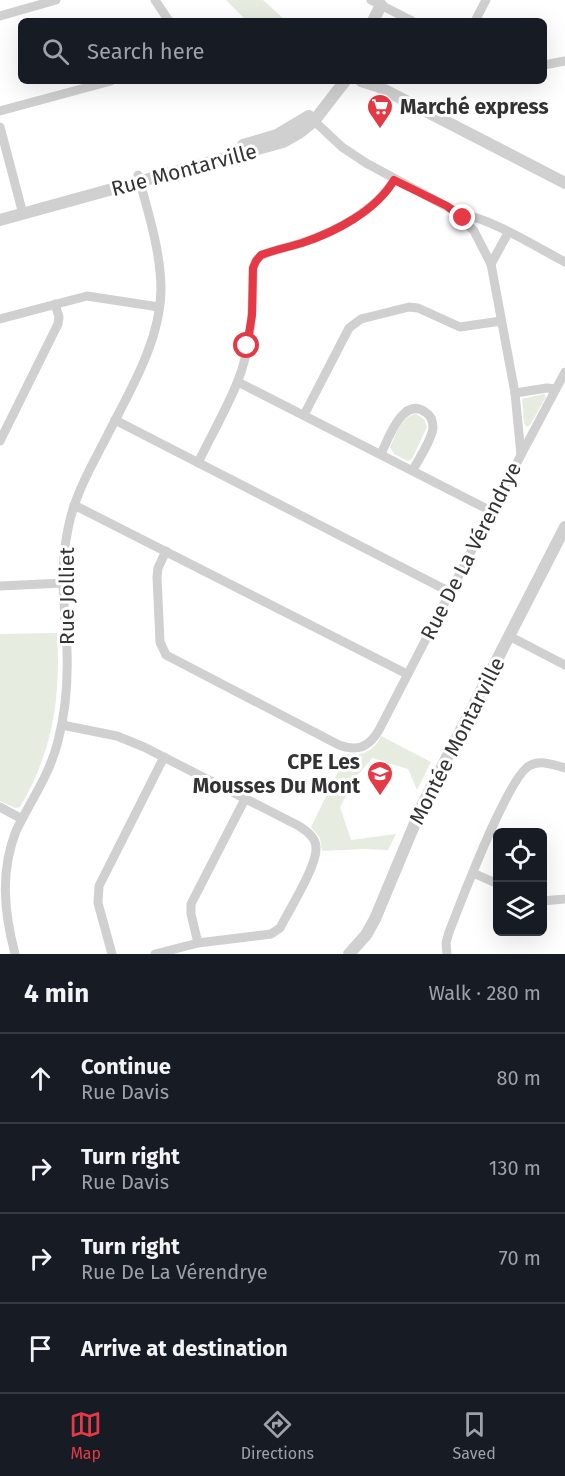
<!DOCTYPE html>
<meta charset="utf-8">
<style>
:root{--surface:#171b24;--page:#242831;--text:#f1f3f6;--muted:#9ea1a6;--line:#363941;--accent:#e63946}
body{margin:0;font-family:"Fira Sans",sans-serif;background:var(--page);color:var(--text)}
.controls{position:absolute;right:18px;bottom:18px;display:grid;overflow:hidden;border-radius:9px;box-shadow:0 6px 24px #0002}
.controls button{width:54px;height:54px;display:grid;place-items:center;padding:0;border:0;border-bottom:2px solid var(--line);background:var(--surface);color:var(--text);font:30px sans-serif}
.stop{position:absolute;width:18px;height:18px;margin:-14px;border:4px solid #e63946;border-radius:50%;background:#fff}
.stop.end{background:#e63946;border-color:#fff;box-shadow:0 2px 6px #0008}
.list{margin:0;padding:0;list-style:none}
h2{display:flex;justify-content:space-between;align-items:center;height:78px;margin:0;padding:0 24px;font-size:26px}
h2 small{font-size:20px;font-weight:400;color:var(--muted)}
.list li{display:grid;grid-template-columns:39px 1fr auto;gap:18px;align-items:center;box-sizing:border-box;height:90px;padding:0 24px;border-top:2px solid var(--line)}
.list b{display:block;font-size:22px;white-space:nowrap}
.list p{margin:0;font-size:20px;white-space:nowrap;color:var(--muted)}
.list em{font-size:20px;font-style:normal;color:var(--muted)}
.icon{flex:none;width:33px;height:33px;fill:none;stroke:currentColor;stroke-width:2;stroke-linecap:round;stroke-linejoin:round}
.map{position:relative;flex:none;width:565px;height:954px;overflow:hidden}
.search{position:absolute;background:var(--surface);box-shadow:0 6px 24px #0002;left:18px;right:18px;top:18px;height:66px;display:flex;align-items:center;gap:15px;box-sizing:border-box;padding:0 21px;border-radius:9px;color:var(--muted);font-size:22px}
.sheet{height:438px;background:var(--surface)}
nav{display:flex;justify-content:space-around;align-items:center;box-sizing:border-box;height:84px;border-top:2px solid var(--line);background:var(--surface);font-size:16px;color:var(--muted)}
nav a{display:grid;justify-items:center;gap:3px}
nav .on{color:var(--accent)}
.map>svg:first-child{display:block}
.green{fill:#e6ecdf}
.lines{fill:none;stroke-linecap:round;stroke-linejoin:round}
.minor{stroke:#d0d0d0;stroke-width:9}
.tertiary{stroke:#d0d0d0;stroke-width:12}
.route{stroke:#e63946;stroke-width:8}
.labels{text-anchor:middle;stroke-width:6;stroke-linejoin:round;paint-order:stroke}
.poi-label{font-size:21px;font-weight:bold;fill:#333;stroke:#fff;text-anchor:start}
.street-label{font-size:21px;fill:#333;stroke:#fff}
</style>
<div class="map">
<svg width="565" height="954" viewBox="0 0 565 954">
<rect width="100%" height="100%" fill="#fff"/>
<!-- green -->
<g class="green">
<polygon points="226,0 263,0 286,21 247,21"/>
<polygon points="544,394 546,397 530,425 527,427 524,423 522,399"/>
<path d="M416,414L424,419L427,427L412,459L408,461L394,454L390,447C396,435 401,416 416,414Z"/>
<path d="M57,633C61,697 53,751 20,807L15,808L0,801V634Z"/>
<path d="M381,736L431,762L417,790L408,769L372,758L356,777L340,807L351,840L396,834L388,850L363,849L322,851L320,838L311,827L347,754C362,757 375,750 381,736Z"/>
</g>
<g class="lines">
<!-- minor -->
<g class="minor">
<polyline points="155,0 169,21"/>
<polyline points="371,0 412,21"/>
<polyline points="0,16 56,0"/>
<polyline points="475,21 486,0"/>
<polyline points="544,65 565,61"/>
<polyline points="0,111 111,81"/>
<polyline points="0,127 23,214"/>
<path d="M460,214C491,218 536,247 565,262"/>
<polyline points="491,264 508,233"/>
<polyline points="0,319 87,296 159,307"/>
<polyline points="238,382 491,511"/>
<polyline points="515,393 547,388 556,389"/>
<polyline points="304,415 349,328 361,319 409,307 418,308 460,327 501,321"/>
<polyline points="115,420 450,592"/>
<polyline points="0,441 58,324 59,317 55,304"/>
<path d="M381,454C388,439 403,396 425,412C431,415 433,422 433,428C431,442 419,458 413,470"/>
<polyline points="521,455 565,372"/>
<path d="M198,463C211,436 226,410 237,383C252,347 253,307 253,268C255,262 257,257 264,254C276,249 291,247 304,242C337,231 376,210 394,180"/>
<polyline points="74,505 407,674"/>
<path d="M166,551L158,568L157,577L160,642L166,655L339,745C358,752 369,747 379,730L521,455L515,393L491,264L474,231L453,210L366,163L342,147L311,118"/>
<polyline points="0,586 63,583"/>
<polyline points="509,636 565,665"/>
<path d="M62,725L117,736L144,747L299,826C308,832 316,838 316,848C317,866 289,910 280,928L271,934L198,943L155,954"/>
<polyline points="0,807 22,819"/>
<polyline points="473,873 498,884"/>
<polyline points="542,901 565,899"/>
<polyline points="198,943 191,914 191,904 245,799"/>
<path d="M15,954C4,912 0,872 16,831C31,800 50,774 58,741C66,711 68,681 67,651C65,610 59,570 68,529C74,496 91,467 106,438C129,392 160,343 161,290C161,252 148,212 138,175"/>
<polyline points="112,954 98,903 99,886 164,757"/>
<path d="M447,954L446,943L449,932C461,902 507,779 529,766C540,759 554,765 565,768"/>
</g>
<!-- tertiary -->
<g class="tertiary">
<polyline points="373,21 381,5"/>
<polyline points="361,81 377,86 565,183"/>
<polyline points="243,145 277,135 309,116"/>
<polyline points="0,220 283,142 299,133 314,121 345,81"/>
<polyline points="349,954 366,935 375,919 423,804 565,527"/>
</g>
</g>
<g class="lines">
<!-- route -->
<path class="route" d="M247,346L252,315L253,268L256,261L261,255C274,250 289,247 302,243C335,232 376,211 394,180L447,206L463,218"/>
</g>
<!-- icons -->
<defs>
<symbol id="supermarket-pin" viewBox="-11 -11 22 30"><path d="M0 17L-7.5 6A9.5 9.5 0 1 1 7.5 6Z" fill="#e63946" stroke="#fff"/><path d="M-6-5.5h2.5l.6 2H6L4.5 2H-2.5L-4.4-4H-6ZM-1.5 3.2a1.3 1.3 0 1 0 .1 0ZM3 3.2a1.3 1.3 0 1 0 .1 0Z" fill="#fff"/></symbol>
<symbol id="school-pin" viewBox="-11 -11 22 30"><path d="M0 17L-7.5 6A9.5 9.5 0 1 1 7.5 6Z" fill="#e63946" stroke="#fff"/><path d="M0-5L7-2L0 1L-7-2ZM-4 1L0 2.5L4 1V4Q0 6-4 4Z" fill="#fff"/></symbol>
</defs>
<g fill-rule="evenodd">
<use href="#supermarket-pin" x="365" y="92" width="30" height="40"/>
<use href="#school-pin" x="365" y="759" width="30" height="40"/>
</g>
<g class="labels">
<!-- poi labels -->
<g class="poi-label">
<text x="400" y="114">Marché express</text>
<text x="360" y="769" text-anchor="end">CPE Les<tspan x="360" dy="24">Mousses Du Mont</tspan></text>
</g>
<!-- street labels -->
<g class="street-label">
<text transform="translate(184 170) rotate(-15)" y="7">Rue Montarville</text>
<text transform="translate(471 551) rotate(-63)" y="7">Rue De La Vérendrye</text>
<text transform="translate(67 596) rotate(-90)" y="7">Rue Jolliet</text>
<text transform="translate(457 741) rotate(-63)" y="7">Montée Montarville</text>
</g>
</g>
</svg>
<div class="controls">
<button><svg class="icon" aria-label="locate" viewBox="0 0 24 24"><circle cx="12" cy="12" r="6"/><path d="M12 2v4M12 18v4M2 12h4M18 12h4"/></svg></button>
<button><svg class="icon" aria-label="layers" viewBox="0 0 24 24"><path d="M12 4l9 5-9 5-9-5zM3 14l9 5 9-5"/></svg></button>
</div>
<div class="stop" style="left:247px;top:346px"></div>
<div class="stop end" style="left:463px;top:218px"></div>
<div class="search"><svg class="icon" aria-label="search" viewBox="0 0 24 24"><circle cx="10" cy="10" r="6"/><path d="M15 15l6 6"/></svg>Search here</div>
</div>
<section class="sheet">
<h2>4 min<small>Walk · 280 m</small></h2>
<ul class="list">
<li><svg class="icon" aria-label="ahead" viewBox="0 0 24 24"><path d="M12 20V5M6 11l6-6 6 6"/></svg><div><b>Continue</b><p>Rue Davis</p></div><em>80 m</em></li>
<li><svg class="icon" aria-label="right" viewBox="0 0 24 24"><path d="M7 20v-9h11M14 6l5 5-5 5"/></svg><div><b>Turn right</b><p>Rue Davis</p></div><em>130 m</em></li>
<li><svg class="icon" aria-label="right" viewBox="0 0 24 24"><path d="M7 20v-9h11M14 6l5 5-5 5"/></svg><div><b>Turn right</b><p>Rue De La Vérendrye</p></div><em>70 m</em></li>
<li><svg class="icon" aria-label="arrive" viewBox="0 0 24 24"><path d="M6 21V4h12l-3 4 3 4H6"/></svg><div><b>Arrive at destination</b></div></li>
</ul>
</section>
<nav>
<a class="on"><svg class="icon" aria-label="map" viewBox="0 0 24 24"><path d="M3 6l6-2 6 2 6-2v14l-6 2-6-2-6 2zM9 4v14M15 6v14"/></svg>Map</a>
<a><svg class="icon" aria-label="directions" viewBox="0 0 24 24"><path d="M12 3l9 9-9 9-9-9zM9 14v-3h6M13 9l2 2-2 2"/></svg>Directions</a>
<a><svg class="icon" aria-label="saved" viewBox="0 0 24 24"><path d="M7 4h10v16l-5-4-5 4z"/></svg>Saved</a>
</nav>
